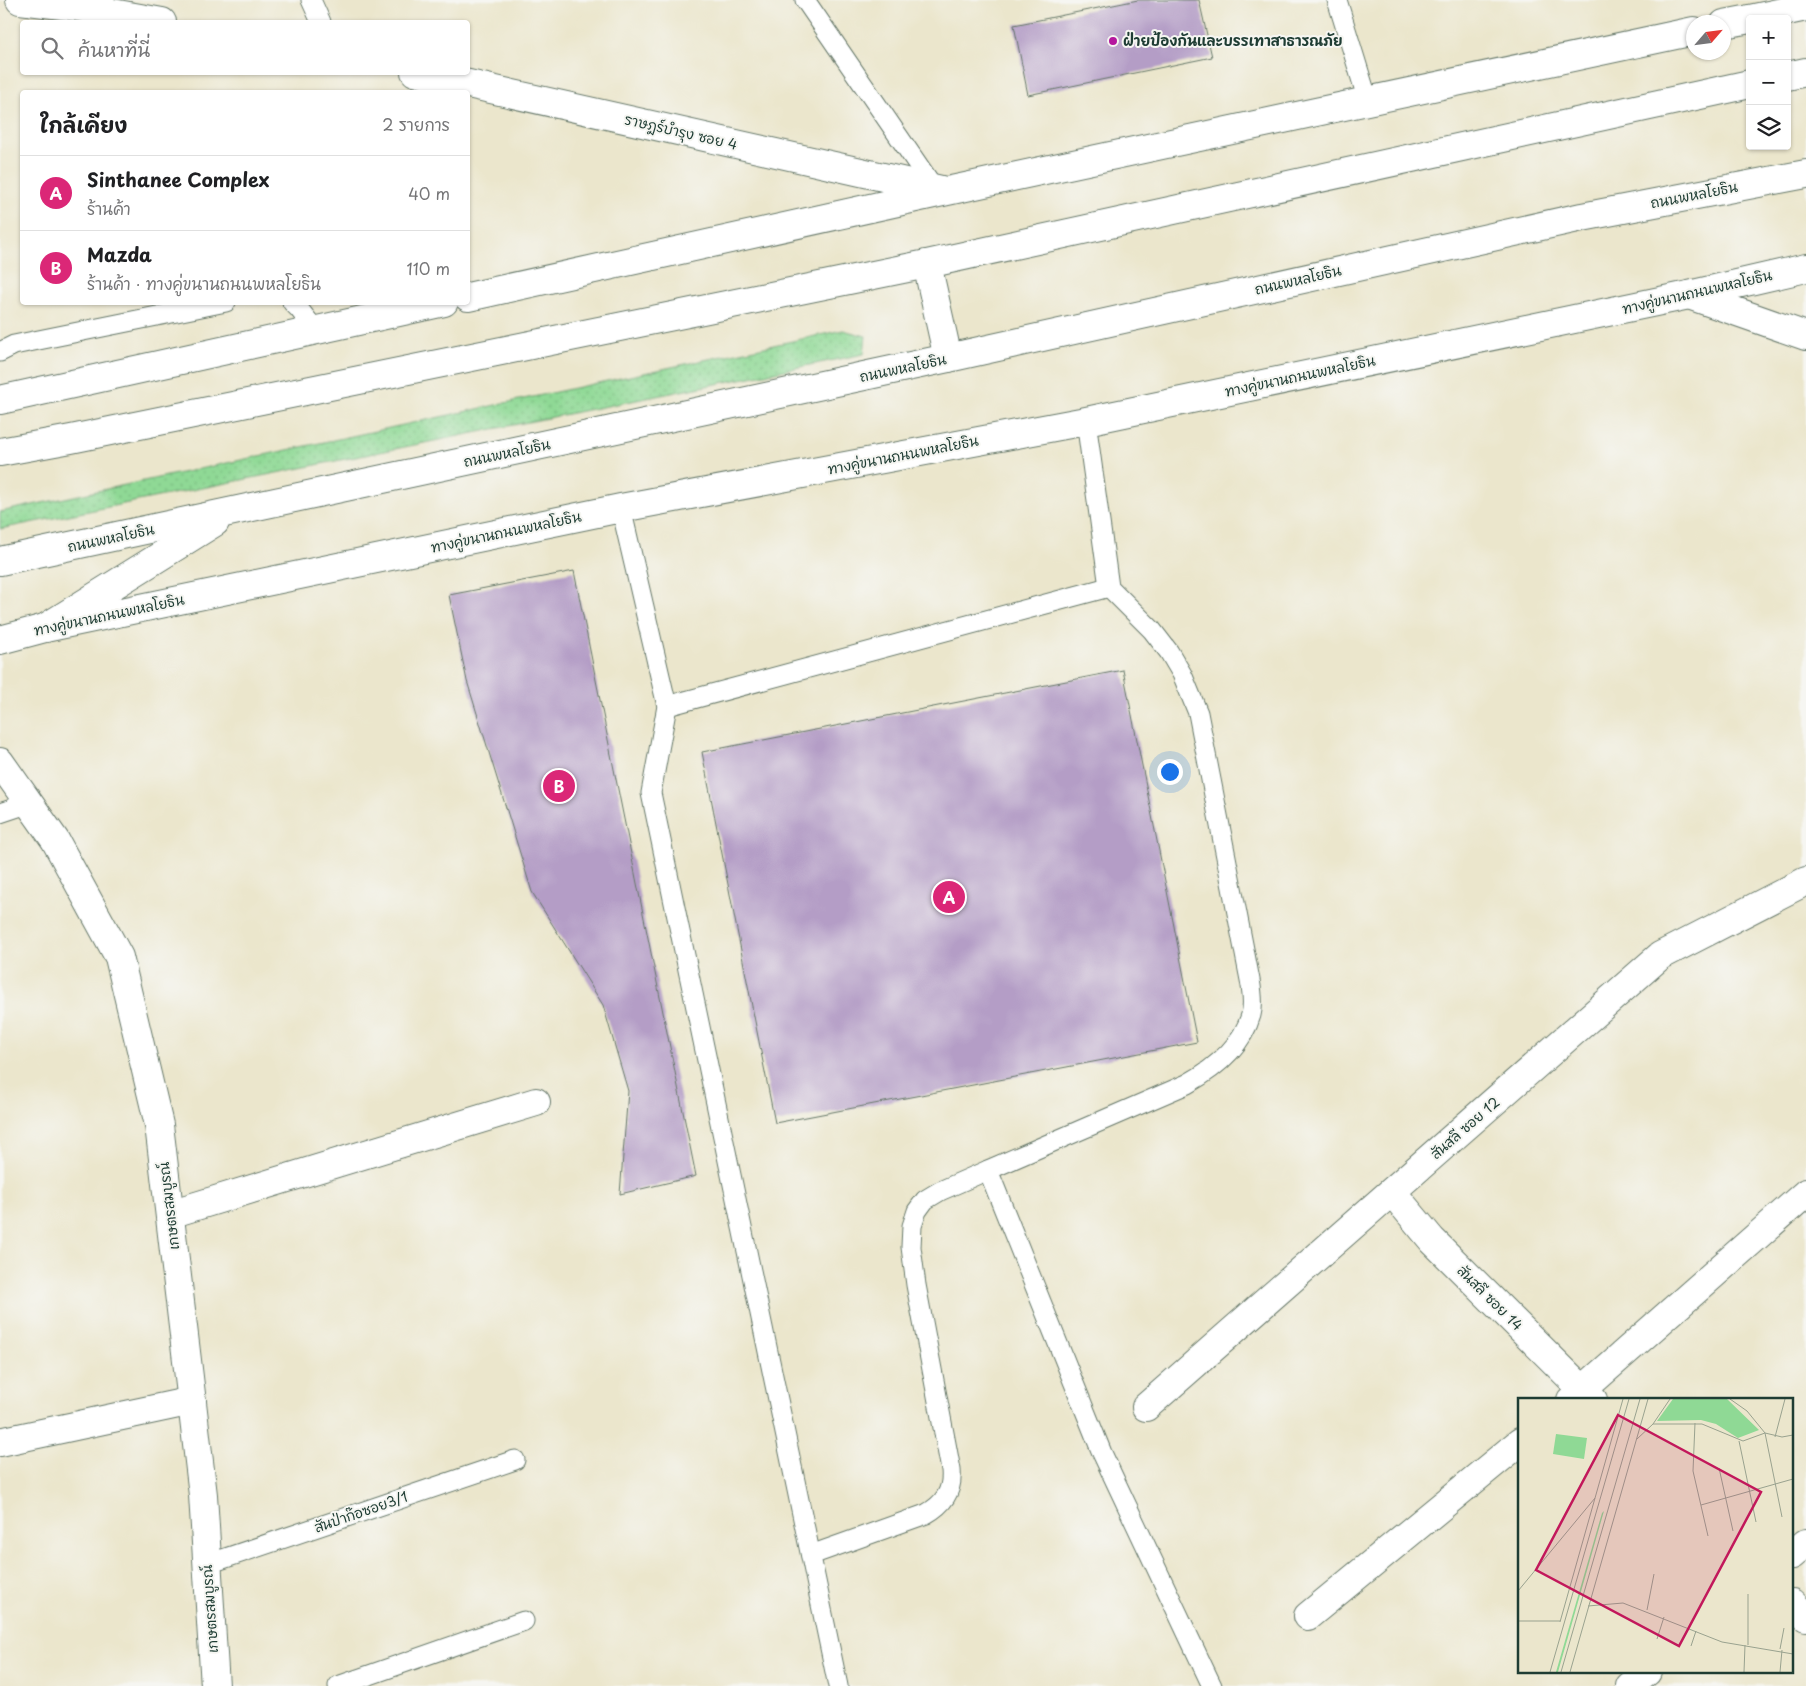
<!DOCTYPE html>
<html lang="th">
<meta charset="utf-8">
<style>
:root{--surface:#fff;--page:#f6f6f6;--text:#202124;--muted:#757577;--line:#e0e0e0;--accent:#db2777}
body{margin:0;font-family:"Playpen Sans","Playpen Sans Thai",sans-serif;background:var(--page);color:var(--text)}
.controls{position:absolute;right:15px;top:15px;display:grid;overflow:hidden;border-radius:5px;box-shadow:0 1px 4px #0004}
.controls button{width:45px;height:45px;display:grid;place-items:center;padding:0;border:0;border-bottom:1px solid var(--line);background:var(--surface);color:var(--text);font:25px sans-serif}
.compass{position:absolute;left:1686px;top:15px;width:45px;height:45px;border-radius:50%;background:var(--surface);box-shadow:0 1px 4px #0004;rotate:62deg}
.you{position:absolute;left:1169px;top:771px;width:18px;height:18px;margin:-12px;border:4px solid #fff;border-radius:50%;background:#1a73e8;box-shadow:0 0 0 8px #1a73e833}
.badge{display:grid;place-items:center;width:32px;height:32px;border-radius:50%;background:var(--accent);color:#fff;font-size:16px;font-weight:700}
.pin{position:absolute;translate:-50% -50%;border:2px solid #fff;box-shadow:0 1px 5px #0006}
.list{margin:0;padding:0;list-style:none}
h2{display:flex;justify-content:space-between;align-items:center;height:65px;margin:0;padding:0 20px;font-size:21px}
h2 small{font-size:16px;font-weight:400;color:var(--muted)}
.list li{display:grid;grid-template-columns:32px 1fr auto;gap:15px;align-items:center;box-sizing:border-box;height:75px;padding:0 20px;border-top:1px solid var(--line)}
.list b{display:block;font-size:19px;white-space:nowrap}
.list p{margin:0;font-size:16px;white-space:nowrap;color:var(--muted)}
.list em{font-size:16px;font-style:normal;color:var(--muted)}
.icon{flex:none;width:28px;height:28px;fill:none;stroke:currentColor;stroke-width:2;stroke-linecap:round;stroke-linejoin:round}
.map{position:relative;flex:none;width:1806px;height:1686px;overflow:hidden}
.search{position:absolute;background:var(--surface);box-shadow:0 1px 4px #0004;left:20px;top:20px;width:450px;height:55px;display:flex;align-items:center;gap:12px;box-sizing:border-box;padding:0 18px;border-radius:5px;color:var(--muted);font-size:19px}
.panel{position:absolute;background:var(--surface);box-shadow:0 1px 4px #0004;left:20px;top:90px;width:450px;height:215px;border-radius:5px}
.map>svg:first-child{display:block}
.grass{fill:url(#grass-dots);stroke:#578b64}
.building{fill:#b49dc6}
.lines{fill:none;stroke-linecap:round;stroke-linejoin:round}
.lane-casing{stroke:#667869;stroke-width:21}
.street-casing{stroke:#667869;stroke-width:30}
.secondary-casing{stroke:#667869;stroke-width:30}
.primary-casing{stroke:#667869;stroke-width:30}
.lane{stroke:#fff;stroke-width:19}
.street{stroke:#fff;stroke-width:28}
.secondary{stroke:#fff;stroke-width:28}
.primary{stroke:#fff;stroke-width:28}
.poi-dot{fill:#b5179e;stroke:#f6f6f2;stroke-width:2}
.labels{text-anchor:middle;stroke-width:4;stroke-linejoin:round;paint-order:stroke}
.poi-label{font-size:14px;font-weight:bold;fill:#1f3d34;stroke:#f6f6f2;text-anchor:start}
.street-label{font-size:14px;fill:#1f3d34;stroke:#f6f6f2}
.inset-road{fill:none;stroke:#99a28f;stroke-width:1}
.view{fill:#c2185b;fill-opacity:0.15;stroke:#c2185b;stroke-width:2.5}
.inset-edge{fill:none;stroke:#1f3d34;stroke-width:2.5}
</style>
<div class="map">
<svg width="1806" height="1686" viewBox="0 0 1806 1686">
<defs>
<pattern id="grass-dots" width="8" height="8" patternUnits="userSpaceOnUse" patternTransform="scale(1.25)"><rect width="8" height="8" fill="#8fd995"/><path d="M2 2h.1M6 6h.1" fill="none" stroke="#7bbb81" stroke-width="1.8" stroke-linecap="round"/></pattern>
</defs>
<rect width="100%" height="100%" fill="#f6f6f2"/>
<filter id="ink" filterUnits="userSpaceOnUse"><feTurbulence type="fractalNoise" baseFrequency=".02" numOctaves="2"/><feDisplacementMap in="SourceGraphic" scale="10" xChannelSelector="R" yChannelSelector="G"/><feConvolveMatrix kernelMatrix="1 2 1 2 8 2 1 2 1" color-interpolation-filters="sRGB"/></filter>
<filter id="wash" filterUnits="userSpaceOnUse"><feTurbulence type="fractalNoise" baseFrequency=".0096" numOctaves="4" result="noise"/><feDisplacementMap in="SourceGraphic" scale="20" xChannelSelector="R" yChannelSelector="G"/><feGaussianBlur stdDeviation="1.12" result="paint"/><feColorMatrix in="noise" values="0 0 0 0 0 0 0 0 0 0 0 0 0 0 0 0 0 1.4 0 .05"/><feComposite in="paint" operator="in"/></filter>
<g filter="url(#wash)">
<rect width="100%" height="100%" fill="#ebe6cc"/>
<!-- grass -->
<polygon class="grass" points="843,330 866,336 864,354 0,529 0,512"/>
<g id="blocks">
<!-- building -->
<g class="building">
<polygon points="1138,0 1199,0 1212,57 1028,95 1014,25"/>
<polygon points="574,571 696,1176 620,1194 628,1091 603,1005 532,892 467,681 449,595"/>
<polygon points="1123,670 1197,1042 775,1123 702,752"/>
</g>
</g>
</g>
<g filter="url(#ink)">
<use href="#blocks" fill-opacity="0" stroke="#667869" stroke-width="1"/>
<g class="lines">
<defs>
<g id="lane">
<polyline points="311,0 321,22"/>
<polyline points="805,0 934,188"/>
<polyline points="1337,0 1368,101"/>
<polyline points="292,302 299,309 316,331"/>
<polyline points="0,352 14,345 226,302"/>
<path d="M1086,421L1109,587L1152,630L1169,652L1182,674L1198,713L1250,980C1252,991 1254,1004 1251,1015C1242,1046 1214,1069 1187,1084L988,1170L1102,1453L1212,1686"/>
<polyline points="621,508 667,706 651,793 838,1686"/>
<polyline points="667,706 1109,587"/>
<polyline points="0,813 30,803"/>
<path d="M811,1555L926,1514C944,1504 953,1491 951,1470L916,1285L911,1247L912,1226L917,1211L925,1200L940,1191L988,1170"/>
<polyline points="208,1564 515,1460"/>
<polyline points="338,1686 524,1621"/>
</g>
<g id="street">
<polyline points="0,762 55,840 119,957 159,1125 203,1495 215,1686"/>
<polyline points="1392,1192 1432,1240 1593,1400"/>
<polyline points="170,1214 536,1102"/>
<polyline points="1571,1400 1806,1193"/>
<polyline points="1146,1407 1660,956 1806,881"/>
<polyline points="0,1442 192,1401"/>
<polyline points="1792,1555 1806,1543"/>
<polyline points="1792,1603 1806,1617"/>
<polyline points="1308,1616 1520,1442"/>
<polyline points="1630,1686 1647,1672"/>
</g>
<g id="secondary">
<polyline points="20,0 79,7 162,22"/>
<polyline points="1750,19 1806,7"/>
<polyline points="1724,24 1750,19"/>
<polyline points="415,72 941,190"/>
<polyline points="1689,295 1806,336"/>
<polyline points="468,297 947,191 1694,31"/>
<polyline points="0,400 444,302"/>
<polyline points="0,640 45,628 621,508 1086,421 1689,295 1806,268"/>
</g>
<g id="primary">
<polyline points="1787,76 1806,72"/>
<polyline points="927,264 948,358"/>
<polyline points="0,452 71,439 927,264 1750,84"/>
<polyline points="0,561 948,358 1582,217 1806,174"/>
<polyline points="45,628 215,522"/>
</g>
</defs>
<!-- lane casing -->
<use href="#lane" class="lane-casing"/>
<!-- street casing -->
<use href="#street" class="street-casing"/>
<!-- secondary casing -->
<use href="#secondary" class="secondary-casing"/>
<!-- primary casing -->
<use href="#primary" class="primary-casing"/>
<!-- lane -->
<use href="#lane" class="lane"/>
<!-- street -->
<use href="#street" class="street"/>
<!-- secondary -->
<use href="#secondary" class="secondary"/>
<!-- primary -->
<use href="#primary" class="primary"/>
</g>
</g>
<!-- markers -->
<circle class="poi-dot" cx="1113" cy="41" r="5"/>
<g class="labels">
<!-- poi labels -->
<g class="poi-label">
<text x="1123" y="46">ฝ่ายป้องกันและบรรเทาสาธารณภัย</text>
</g>
<!-- street labels -->
<g class="street-label">
<text transform="translate(681 132) rotate(13)" y="5">ราษฎร์บำรุง ซอย 4</text>
<text transform="translate(1694 195) rotate(-11)" y="5">ถนนพหลโยธิน</text>
<text transform="translate(1298 280) rotate(-13)" y="5">ถนนพหลโยธิน</text>
<text transform="translate(1697 292) rotate(-13)" y="5">ทางคู่ขนานถนนพหลโยธิน</text>
<text transform="translate(903 368) rotate(-12)" y="5">ถนนพหลโยธิน</text>
<text transform="translate(1300 376) rotate(-12)" y="5">ทางคู่ขนานถนนพหลโยธิน</text>
<text transform="translate(507 453) rotate(-12)" y="5">ถนนพหลโยธิน</text>
<text transform="translate(903 455) rotate(-11)" y="5">ทางคู่ขนานถนนพหลโยธิน</text>
<text transform="translate(506 532) rotate(-12)" y="5">ทางคู่ขนานถนนพหลโยธิน</text>
<text transform="translate(111 538) rotate(-12)" y="5">ถนนพหลโยธิน</text>
<text transform="translate(109 615) rotate(-12)" y="5">ทางคู่ขนานถนนพหลโยธิน</text>
<text transform="translate(1465 1128) rotate(-41)" y="5">สันสลี ซอย 12</text>
<text transform="translate(169 1206) rotate(-97)" y="5">เกษตรสมบูรณ์</text>
<text transform="translate(1490 1298) rotate(45)" y="5">สันสลี ซอย 14</text>
<text transform="translate(361 1512) rotate(-19)" y="5">สันป่าก๊อซอย3/1</text>
<text transform="translate(210 1609) rotate(-94)" y="5">เกษตรสมบูรณ์</text>
</g>
</g>
<!-- overview -->
<g transform="translate(1518 1398)">
<rect width="275" height="275" fill="#ebe6cc"/>
<path d="M155,1H209L241,32L220,40L198,26L183,22L139,23ZM86,113L40,274H38L84,115Z" fill="#8fd995"/>
<path d="M38,36L69,40L66,61L35,56Z" fill="#8fd995"/>
<path class="inset-road" d="M212,1L229,13L247,35L264,119M177,25L175,73L190,138M135,26H184L225,43L247,35L264,39L275,37M257,39L267,1M119,41L135,26L152,1M221,43L238,124M201,70L215,133M183,107L275,81M0,193L77,100M70,208L105,205L204,244L275,256M129,212L136,176M0,223H42M42,224L105,1M139,241L146,219M230,247V196M173,248L178,233M262,251L266,230M32,274L111,1M43,274L122,1M52,274L130,1M226,274L227,247M262,274L264,252"/>
<path class="view" d="M100,17L243,94L161,248L18,172Z"/>
<rect width="275" height="275" class="inset-edge"/>
</g>
</svg>
<div class="controls">
<button>+</button>
<button>−</button>
<button><svg class="icon" aria-label="layers" viewBox="0 0 24 24"><path d="M12 4l9 5-9 5-9-5zM3 14l9 5 9-5"/></svg></button>
</div>
<svg class="compass" viewBox="-18 -18 36 36"><path d="M0-13l5 13h-10z" fill="#e53935"/><path d="M0 13l5-13h-10z" fill="#757577"/></svg>
<div class="you"></div>
<div class="pin badge" style="left:949px;top:897px">A</div>
<div class="pin badge" style="left:559px;top:786px">B</div>
<div class="search"><svg class="icon" aria-label="search" viewBox="0 0 24 24"><circle cx="10" cy="10" r="6"/><path d="M15 15l6 6"/></svg>ค้นหาที่นี่</div>
<section class="panel">
<h2>ใกล้เคียง<small>2 รายการ</small></h2>
<ul class="list">
<li><span class="badge">A</span><div><b>Sinthanee Complex</b><p>ร้านค้า</p></div><em>40 m</em></li>
<li><span class="badge">B</span><div><b>Mazda</b><p>ร้านค้า · ทางคู่ขนานถนนพหลโยธิน</p></div><em>110 m</em></li>
</ul>
</section>
</div>
